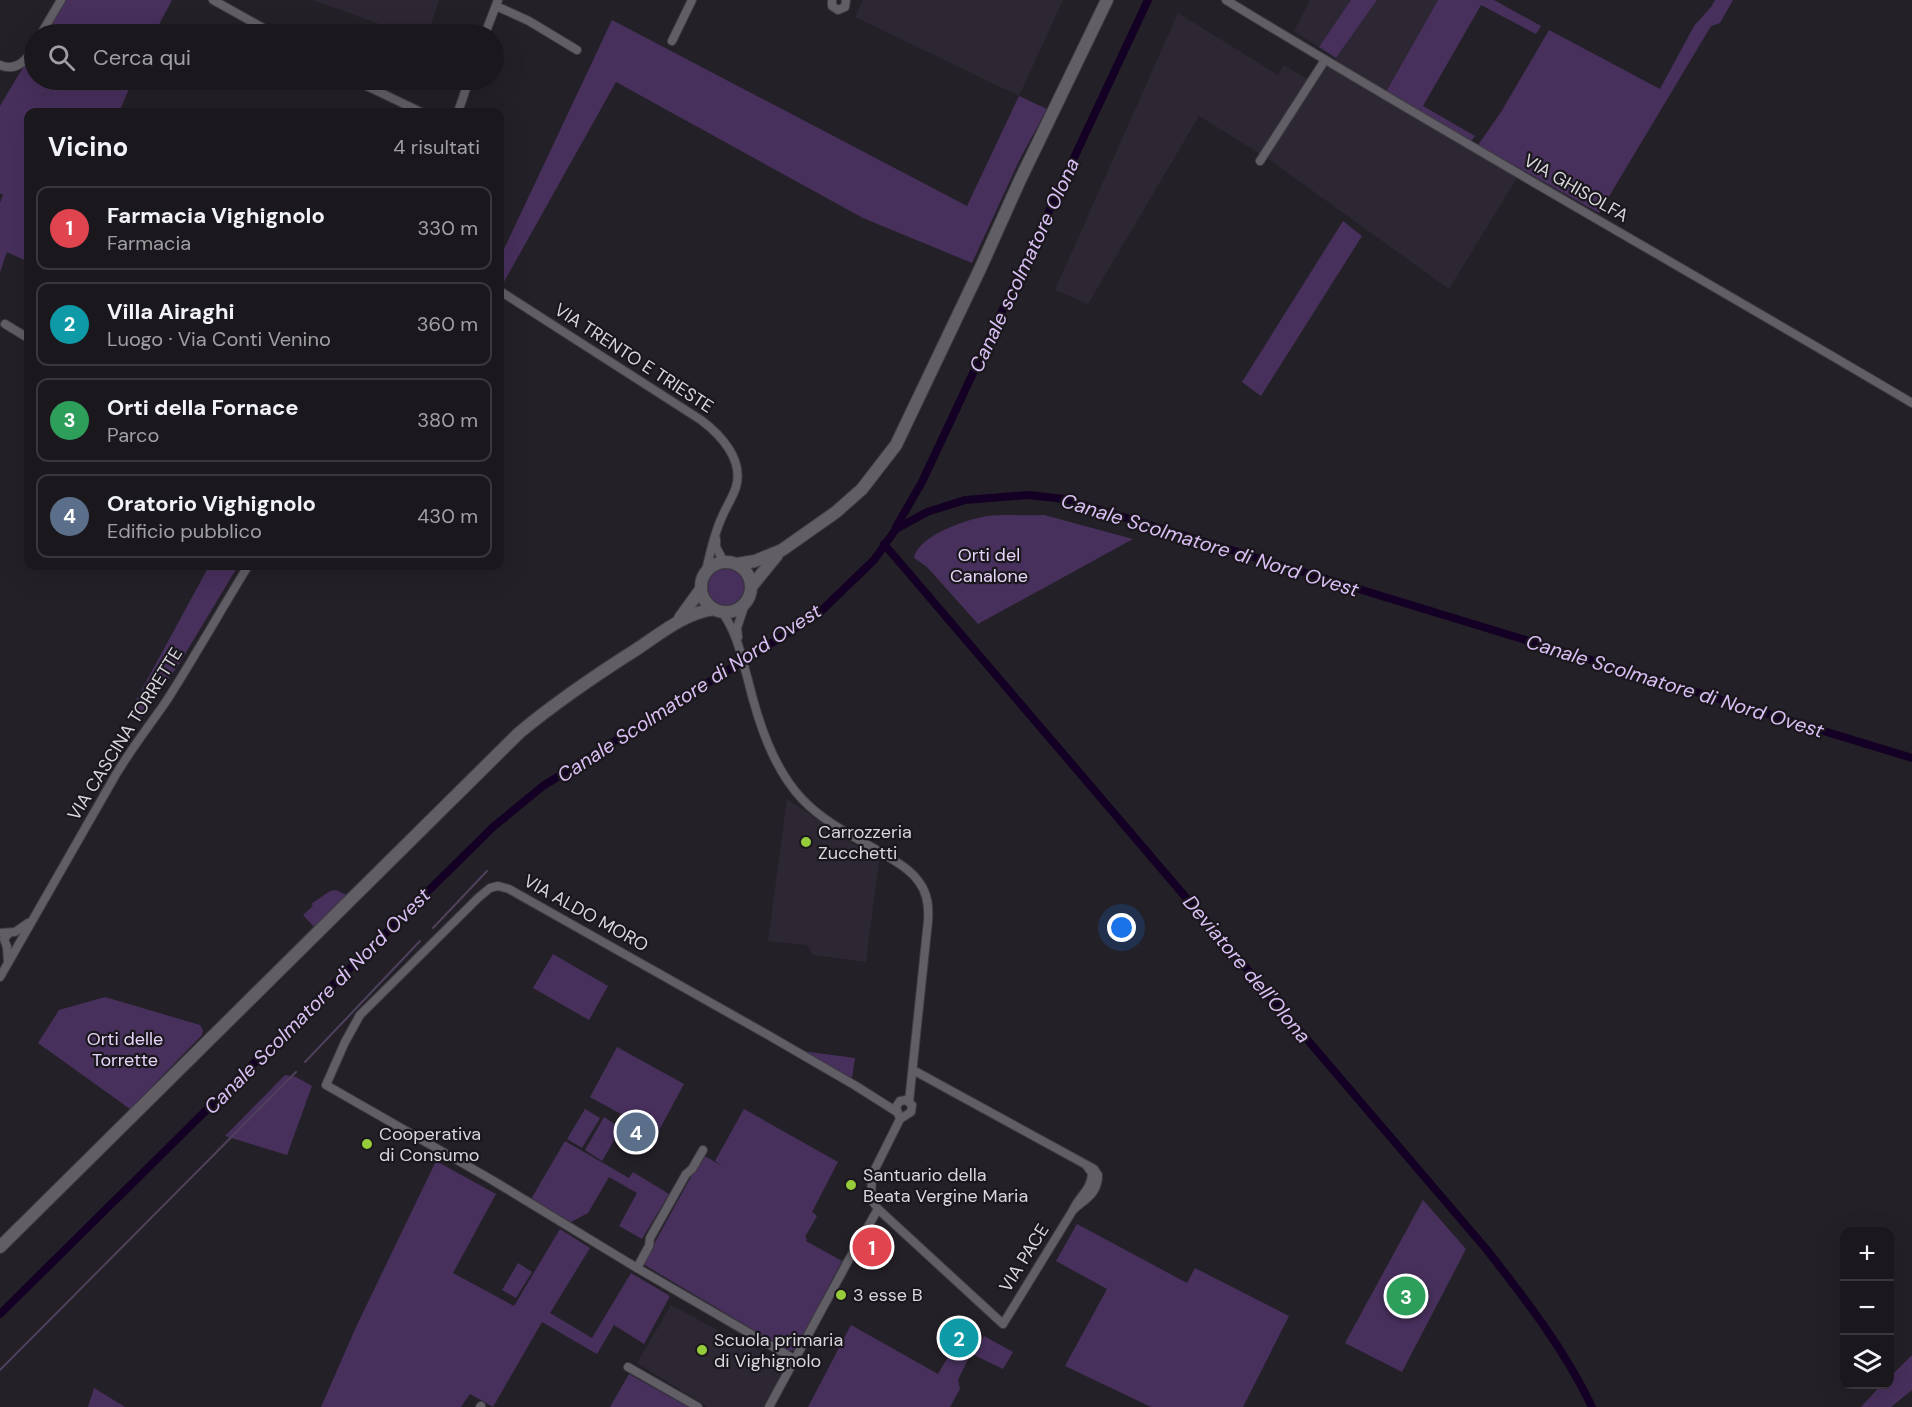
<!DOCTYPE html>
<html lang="it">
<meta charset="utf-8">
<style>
:root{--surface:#1b181d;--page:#28252a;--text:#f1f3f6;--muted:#a0a0a4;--line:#39373b;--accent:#96cc39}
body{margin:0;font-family:"DM Sans",sans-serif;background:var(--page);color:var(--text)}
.controls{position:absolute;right:18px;bottom:18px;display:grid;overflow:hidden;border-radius:12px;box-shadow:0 6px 24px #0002}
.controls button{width:54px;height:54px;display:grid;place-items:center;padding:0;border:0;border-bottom:2px solid var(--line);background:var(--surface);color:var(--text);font:30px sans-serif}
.you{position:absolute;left:1122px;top:928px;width:21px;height:21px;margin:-15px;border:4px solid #fff;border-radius:50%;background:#1a73e8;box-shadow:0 0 0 9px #1a73e833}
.badge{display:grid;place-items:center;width:39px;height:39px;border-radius:50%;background:var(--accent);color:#fff;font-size:20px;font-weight:700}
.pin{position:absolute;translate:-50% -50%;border:3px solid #fff;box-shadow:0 2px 6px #0006}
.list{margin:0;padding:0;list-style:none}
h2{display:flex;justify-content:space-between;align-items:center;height:78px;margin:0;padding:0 24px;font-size:26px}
h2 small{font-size:20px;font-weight:400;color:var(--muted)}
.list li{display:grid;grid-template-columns:39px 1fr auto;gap:18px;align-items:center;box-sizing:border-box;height:84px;margin:0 12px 12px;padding:0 12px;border:2px solid var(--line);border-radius:12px}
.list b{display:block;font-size:22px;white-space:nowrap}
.list p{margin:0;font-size:20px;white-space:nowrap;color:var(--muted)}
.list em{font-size:20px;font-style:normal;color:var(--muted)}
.icon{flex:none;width:33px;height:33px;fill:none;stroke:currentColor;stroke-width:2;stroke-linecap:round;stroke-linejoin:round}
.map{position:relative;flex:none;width:1912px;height:1407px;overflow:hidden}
.search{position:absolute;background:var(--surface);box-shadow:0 6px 24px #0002;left:24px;top:24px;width:480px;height:66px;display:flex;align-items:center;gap:15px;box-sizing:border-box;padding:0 21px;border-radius:33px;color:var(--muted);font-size:22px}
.panel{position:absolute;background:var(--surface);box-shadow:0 6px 24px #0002;left:24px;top:108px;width:480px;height:462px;border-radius:12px}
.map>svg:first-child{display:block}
.built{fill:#2d2733}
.green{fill:#47305c}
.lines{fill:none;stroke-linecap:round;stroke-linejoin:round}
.stream{stroke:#4f405b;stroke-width:2}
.canal{stroke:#140024;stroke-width:8}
.minor-casing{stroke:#3e3b41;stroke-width:10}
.secondary-casing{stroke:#3e3b41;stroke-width:14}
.minor{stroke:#625e66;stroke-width:8}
.secondary{stroke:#625e66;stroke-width:12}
.poi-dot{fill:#96cc39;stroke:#1a171d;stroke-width:2}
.labels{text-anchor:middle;stroke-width:4.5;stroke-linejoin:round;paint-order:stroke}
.street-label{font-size:18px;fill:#d9d7dc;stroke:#1a171d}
.park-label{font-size:18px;fill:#e7d5fa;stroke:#1a171d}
.poi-label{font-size:18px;fill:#d9d7dc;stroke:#1a171d;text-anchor:start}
.water-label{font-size:20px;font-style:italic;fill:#dabff4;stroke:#1a171d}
</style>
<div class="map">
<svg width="1912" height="1407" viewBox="0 0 1912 1407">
<rect width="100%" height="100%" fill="#242027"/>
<!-- built -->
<g class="built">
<polygon points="313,0 439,0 428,34 407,34"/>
<polygon points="863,0 1063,0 1019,96 855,17"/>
<polygon points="1310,0 1351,0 1319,47 1294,31"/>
<polygon points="1377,0 1438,0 1386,92 1521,171 1449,289 1267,158 1199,116 1088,304 1055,290 1178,13 1278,75 1284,65 1308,80 1319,61 1330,67"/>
<polygon points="787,799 879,861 866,962 813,955 807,945 768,941"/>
<polygon points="671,1305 728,1336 730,1333 786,1366 764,1407 708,1407 637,1363"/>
</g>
<!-- green -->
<g class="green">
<polygon points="62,0 172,0 154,34 43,34"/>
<polygon points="1351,0 1377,0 1336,58 1319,47"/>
<polygon points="1438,0 1494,0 1541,26 1536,34 1481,5 1423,106 1475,136 1471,141 1386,92"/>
<polygon points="1715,0 1733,0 1720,23 1711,26 1599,213 1478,145 1501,112 1549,30 1660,89 1694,26 1711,7"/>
<polygon points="612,20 967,206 1019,96 1047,109 1020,159 972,263 863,218 616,82 500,289 500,250 503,251"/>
<polygon points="34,49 34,80 133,80 119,112 28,112 28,262 7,252 0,272 0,203 3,195 0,193 0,106"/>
<polygon points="1343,221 1362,236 1261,396 1242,382"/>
<path d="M1044,515L1133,539L978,624L927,567L914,558C918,535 968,519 988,516C1006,514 1026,516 1044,515Z"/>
<polygon points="209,566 238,566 179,664 139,721 128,715"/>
<circle cx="726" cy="587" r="18"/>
<polygon points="336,890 347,895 314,927 303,915 313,906 311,904 330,891"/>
<polygon points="553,954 608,986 589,1020 533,988"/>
<polygon points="105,997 200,1025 203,1030 202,1035 130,1109 38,1043 59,1010"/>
<polygon points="617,1047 684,1084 657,1134 590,1097"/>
<polygon points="802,1051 855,1058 852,1078"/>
<polygon points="285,1075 296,1077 312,1086 287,1155 225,1136"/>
<polygon points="585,1109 600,1118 582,1148 567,1139"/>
<polygon points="744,1109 838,1162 812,1212 817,1216 805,1237 807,1238 806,1241 842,1261 795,1350 789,1351 643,1264 703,1155 722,1166 715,1161"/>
<polygon points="604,1117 621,1128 602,1161 585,1150"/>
<polygon points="565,1141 629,1178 633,1172 669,1194 642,1239 619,1226 637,1193 609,1177 588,1213 571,1222 531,1199"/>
<polygon points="436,1161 496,1194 453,1273 514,1306 560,1229 590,1248 550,1313 592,1338 631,1273 670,1296 644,1344 614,1325 597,1354 542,1322 493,1407 470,1394 461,1407 321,1407 356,1327"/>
<polygon points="1423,1200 1466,1249 1402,1372 1345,1343"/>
<polygon points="1077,1224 1187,1283 1195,1268 1289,1316 1243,1407 1151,1407 1065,1366 1107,1289 1056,1261"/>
<polygon points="518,1263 532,1272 516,1298 502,1290"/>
<polygon points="851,1325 938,1374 955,1345 971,1353 958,1380 960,1389 950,1407 808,1407"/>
<polygon points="984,1336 1013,1352 1003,1369 974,1355"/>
<polygon points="1912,1355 1912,1390 1891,1407 1861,1407 1881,1385 1890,1384 1890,1377"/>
<polygon points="629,1374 688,1407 610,1407"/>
<polygon points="94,1388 125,1407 88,1407"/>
</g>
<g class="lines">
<!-- stream -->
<g class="stream">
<polyline points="433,928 487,871"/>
<polyline points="305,1062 420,941"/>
<polyline points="0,1370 296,1072"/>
</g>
<!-- canal -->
<g class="canal">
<polyline points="896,527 922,482 1148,0"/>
<path d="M884,544L1487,1250C1526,1300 1565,1350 1592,1407"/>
<polyline points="0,1314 493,827 543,786 818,614 874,560 896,529 927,512 965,500 1029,495 1064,499 1912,758"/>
</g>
<defs>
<g id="minor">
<polyline points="213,0 274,34"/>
<polyline points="832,0 832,6 838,10 845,7 846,0"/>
<path d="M1226,0C1452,138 1684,268 1912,403"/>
<polyline points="496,6 529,21 577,50"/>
<polyline points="41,34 61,0"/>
<polyline points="485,34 498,0"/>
<polyline points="672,41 692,0"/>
<path d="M0,65C16,72 27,60 34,47"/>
<polyline points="354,80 421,112"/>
<polyline points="458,112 469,80"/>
<polyline points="1260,161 1325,60"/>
<path d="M500,291L701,420C721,435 744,460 736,487C733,497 726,507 722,517C714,534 710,553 706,571"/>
<polyline points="5,324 28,338"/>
<polyline points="716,539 716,547 724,562"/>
<path d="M722,612C737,633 741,655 748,680C758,721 773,769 803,800C826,824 859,839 887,856C898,863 911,870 919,882C928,894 929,907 928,921L909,1102"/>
<polyline points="738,637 737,628 745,604"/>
<polyline points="0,933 15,932 28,923"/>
<polyline points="8,962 7,947 4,939 9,933"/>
<path d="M0,977L115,776C131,749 150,725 167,700C195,656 221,610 248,566"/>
<path d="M913,1070L1094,1169L1098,1175C1098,1194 1085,1199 1073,1210C1079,1196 1092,1189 1092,1173L1086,1165"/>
<polyline points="900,1119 896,1107 900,1101 906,1100 912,1105 911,1112 900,1119 872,1175 871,1199 878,1209 1003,1324 1073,1210"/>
<polyline points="637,1268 649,1246 650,1238 686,1174 692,1169 703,1150"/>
<polyline points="794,1359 637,1268 492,1180 326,1085 345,1042 360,1015 478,898 490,888 498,886 509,889 768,1035 856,1086 897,1112"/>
<polyline points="628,1367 698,1407"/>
<polyline points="480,1407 481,1406"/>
<polyline points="769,1407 847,1263 878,1209"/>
</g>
<g id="secondary">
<circle cx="726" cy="587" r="25"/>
<polyline points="737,564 755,561 782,550 836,512 862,489 896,445 980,269 1020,180 1107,0"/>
<polyline points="751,587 777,555"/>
<polyline points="680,618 701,589"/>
<path d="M0,1247L519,733C556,702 596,675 637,649C661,633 685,613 714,609"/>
</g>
</defs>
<!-- minor casing -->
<use href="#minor" class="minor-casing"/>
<!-- secondary casing -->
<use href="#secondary" class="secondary-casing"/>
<!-- minor -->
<use href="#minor" class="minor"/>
<!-- secondary -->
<use href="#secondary" class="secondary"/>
</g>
<!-- markers -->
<g class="poi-dot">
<circle cx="806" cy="842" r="6"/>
<circle cx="367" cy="1144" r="6"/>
<circle cx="851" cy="1185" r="6"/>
<circle cx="841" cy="1295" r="6"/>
<circle cx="702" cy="1350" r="6"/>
</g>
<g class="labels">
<!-- street labels -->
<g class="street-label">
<text transform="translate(1576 188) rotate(30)" y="6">VIA GHISOLFA</text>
<text transform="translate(634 358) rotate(33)" y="6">VIA TRENTO E TRIESTE</text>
<text transform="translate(125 734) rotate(-58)" y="6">VIA CASCINA TORRETTE</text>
<text transform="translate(586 913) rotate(29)" y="6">VIA ALDO MORO</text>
<text transform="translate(1024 1258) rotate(-58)" y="6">VIA PACE</text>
</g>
<!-- park labels -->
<g class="park-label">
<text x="989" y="561">Orti del<tspan x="989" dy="21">Canalone</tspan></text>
<text x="125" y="1045">Orti delle<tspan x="125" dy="21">Torrette</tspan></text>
</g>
<!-- poi labels -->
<g class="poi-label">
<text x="818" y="838">Carrozzeria<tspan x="818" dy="21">Zucchetti</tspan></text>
<text x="379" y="1140">Cooperativa<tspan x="379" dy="21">di Consumo</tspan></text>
<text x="863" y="1181">Santuario della<tspan x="863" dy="21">Beata Vergine Maria</tspan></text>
<text x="853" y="1301">3 esse B</text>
<text x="714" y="1346">Scuola primaria<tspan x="714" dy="21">di Vighignolo</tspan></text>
</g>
<!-- water labels -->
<g class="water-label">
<text transform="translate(1024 265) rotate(-65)" y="7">Canale scolmatore Olona</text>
<text transform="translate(1210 545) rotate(17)" y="7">Canale Scolmatore di Nord Ovest</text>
<text transform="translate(1675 686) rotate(17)" y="7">Canale Scolmatore di Nord Ovest</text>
<text transform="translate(689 693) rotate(-33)" y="7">Canale Scolmatore di Nord Ovest</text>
<text transform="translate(1247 969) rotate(50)" y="7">Deviatore dell'Olona</text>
<text transform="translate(317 1001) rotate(-45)" y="7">Canale Scolmatore di Nord Ovest</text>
</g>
</g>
</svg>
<div class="controls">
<button>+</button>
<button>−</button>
<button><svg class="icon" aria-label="layers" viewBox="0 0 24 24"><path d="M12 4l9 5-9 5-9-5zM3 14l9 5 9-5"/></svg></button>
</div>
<div class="you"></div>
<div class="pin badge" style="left:872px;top:1247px;background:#e0444e">1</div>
<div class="pin badge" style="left:959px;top:1338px;background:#0f9aa8">2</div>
<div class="pin badge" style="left:1406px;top:1296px;background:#2e9e5b">3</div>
<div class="pin badge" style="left:636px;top:1132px;background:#5c6f8a">4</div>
<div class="search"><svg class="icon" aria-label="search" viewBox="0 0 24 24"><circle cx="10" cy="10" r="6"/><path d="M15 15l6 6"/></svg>Cerca qui</div>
<section class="panel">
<h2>Vicino<small>4 risultati</small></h2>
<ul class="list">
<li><span class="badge" style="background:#e0444e">1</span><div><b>Farmacia Vighignolo</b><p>Farmacia</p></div><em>330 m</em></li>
<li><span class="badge" style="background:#0f9aa8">2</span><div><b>Villa Airaghi</b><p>Luogo · Via Conti Venino</p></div><em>360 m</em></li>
<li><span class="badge" style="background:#2e9e5b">3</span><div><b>Orti della Fornace</b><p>Parco</p></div><em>380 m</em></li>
<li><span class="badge" style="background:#5c6f8a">4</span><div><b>Oratorio Vighignolo</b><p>Edificio pubblico</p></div><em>430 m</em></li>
</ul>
</section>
</div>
